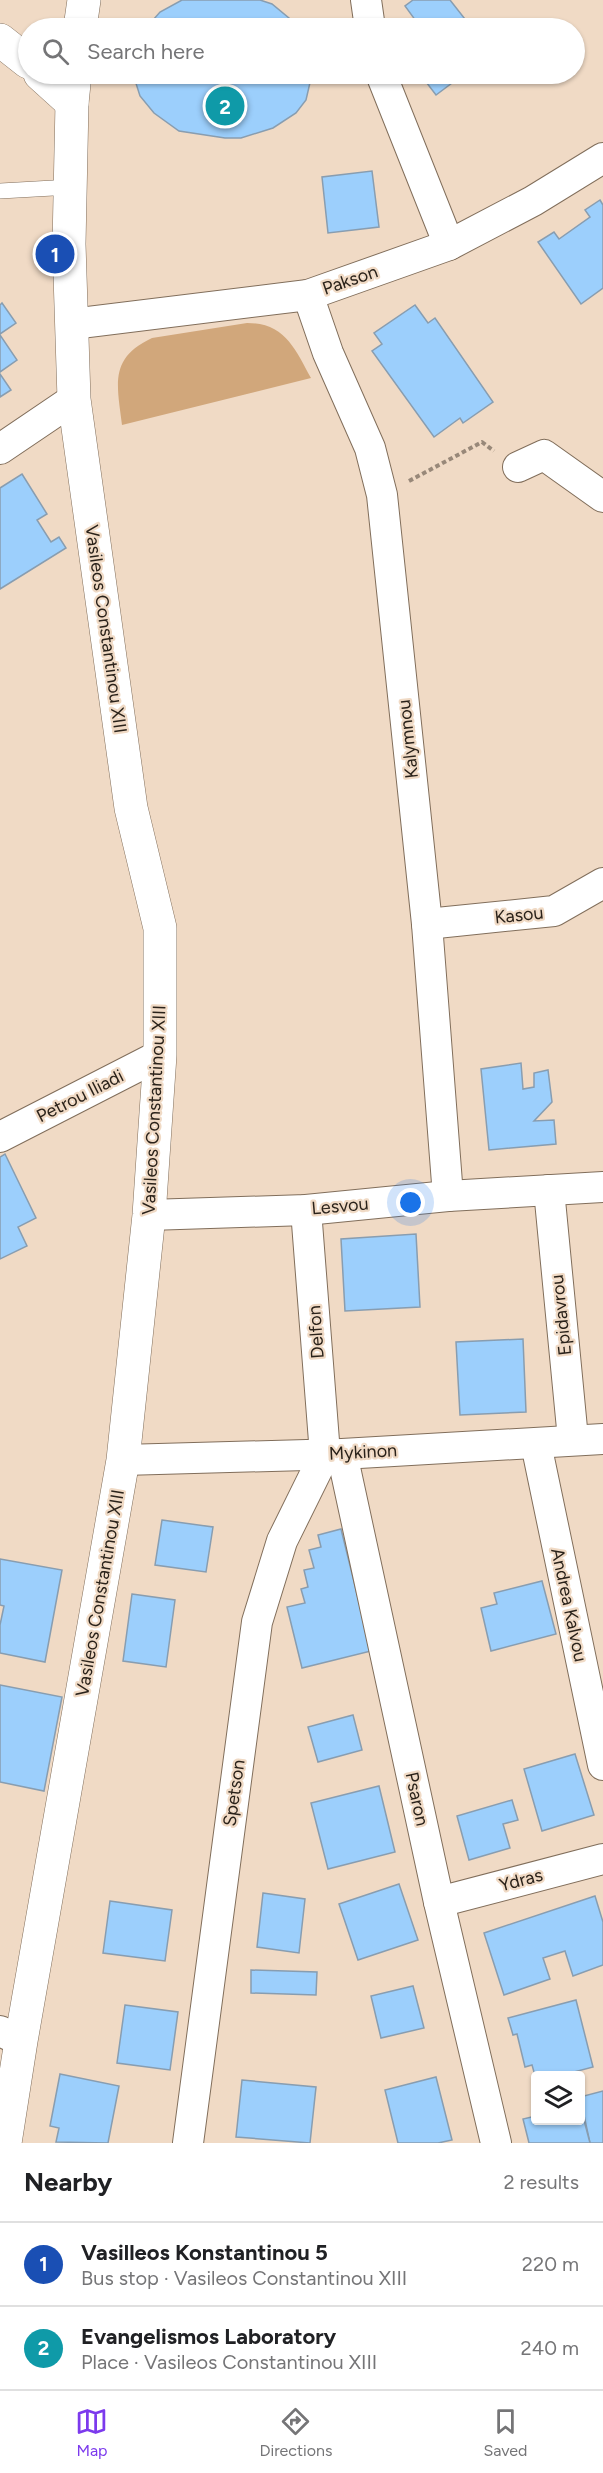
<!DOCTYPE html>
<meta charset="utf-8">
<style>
:root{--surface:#fff;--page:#f2f2f2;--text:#202124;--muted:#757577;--line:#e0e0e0;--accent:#7c3aed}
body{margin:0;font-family:Figtree,sans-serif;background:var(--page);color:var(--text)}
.controls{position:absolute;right:18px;bottom:18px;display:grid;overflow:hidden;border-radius:6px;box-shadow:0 2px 4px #0004}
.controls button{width:54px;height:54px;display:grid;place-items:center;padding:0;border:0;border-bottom:2px solid var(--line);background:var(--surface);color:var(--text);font:30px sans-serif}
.you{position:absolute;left:411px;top:1203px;width:21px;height:21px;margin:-15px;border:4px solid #fff;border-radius:50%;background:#1a73e8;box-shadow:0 0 0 9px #1a73e833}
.badge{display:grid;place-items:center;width:39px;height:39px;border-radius:50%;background:var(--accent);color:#fff;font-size:20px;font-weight:700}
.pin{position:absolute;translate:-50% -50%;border:3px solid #fff;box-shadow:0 2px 6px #0006}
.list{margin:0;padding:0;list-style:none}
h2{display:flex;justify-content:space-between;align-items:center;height:78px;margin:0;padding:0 24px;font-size:26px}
h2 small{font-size:20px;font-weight:400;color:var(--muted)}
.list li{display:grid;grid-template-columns:39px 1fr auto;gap:18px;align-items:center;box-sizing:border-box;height:84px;padding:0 24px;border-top:2px solid var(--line)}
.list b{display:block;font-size:22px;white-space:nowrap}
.list p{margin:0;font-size:20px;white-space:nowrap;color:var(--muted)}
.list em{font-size:20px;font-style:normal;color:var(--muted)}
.icon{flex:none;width:33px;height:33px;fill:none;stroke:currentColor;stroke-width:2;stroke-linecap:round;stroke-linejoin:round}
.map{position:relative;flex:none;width:603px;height:2143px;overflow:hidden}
.search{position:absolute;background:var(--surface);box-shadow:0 2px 4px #0004;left:18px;right:18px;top:18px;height:66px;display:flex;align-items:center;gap:15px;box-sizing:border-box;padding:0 21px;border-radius:33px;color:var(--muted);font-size:22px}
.sheet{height:246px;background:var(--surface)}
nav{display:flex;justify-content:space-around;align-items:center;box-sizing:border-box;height:84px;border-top:2px solid var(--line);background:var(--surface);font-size:16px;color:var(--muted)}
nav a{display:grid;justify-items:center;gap:3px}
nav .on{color:var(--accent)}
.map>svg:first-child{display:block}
.green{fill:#d1a77b}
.building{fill:#9ccffc;stroke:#889db0;stroke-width:1.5}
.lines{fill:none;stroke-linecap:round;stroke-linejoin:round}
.service-casing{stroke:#816e5b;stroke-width:16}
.minor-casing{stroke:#816e5b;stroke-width:32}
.tertiary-casing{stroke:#816e5b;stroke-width:34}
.path{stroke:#988879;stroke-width:4;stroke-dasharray:4.5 3;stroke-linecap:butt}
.service{stroke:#fff;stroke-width:15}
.minor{stroke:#fff;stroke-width:30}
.tertiary{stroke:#fff;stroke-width:33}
.labels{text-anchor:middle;stroke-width:4.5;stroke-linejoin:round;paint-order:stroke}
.street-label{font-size:18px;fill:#2a221a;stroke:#f0dac5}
</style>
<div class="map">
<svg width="603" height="2143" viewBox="0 0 603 2143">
<rect width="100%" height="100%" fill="#f0dac5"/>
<!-- green -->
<path class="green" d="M247,323C285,323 295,349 311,378L122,425C117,384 109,358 152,338Z"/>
<!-- building -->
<g class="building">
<polygon points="182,0 260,0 272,4 301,28 146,28 160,12"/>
<polygon points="413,0 450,0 472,28 413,28 411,25 416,21 405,6"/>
<polygon points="133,74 312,74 306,100 296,113 273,128 241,138 225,138 179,131 154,113 140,96"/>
<polygon points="420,74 464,74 436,95"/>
<polygon points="372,171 379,227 328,233 322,177"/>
<polygon points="600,200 603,205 603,288 581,304 538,242 554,232 559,239 590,217 585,210"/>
<polygon points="2,303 16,323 0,334 0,305"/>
<polygon points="415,305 428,323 435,318 493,402 463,423 460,418 434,437 372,351 382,344 374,333"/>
<polygon points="0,335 17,360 0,372"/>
<polygon points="0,374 11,390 0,397"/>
<polygon points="22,474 47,514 37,520 51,542 59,537 66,548 0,589 0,488"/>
<polygon points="521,1063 523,1089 534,1087 534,1073 548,1070 552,1102 534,1121 554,1120 556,1144 489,1150 481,1069"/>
<polygon points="5,1154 36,1218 18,1227 27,1246 0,1259 0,1157"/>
<polygon points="416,1234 420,1307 345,1311 341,1239"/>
<polygon points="523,1339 526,1412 460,1415 456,1342"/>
<polygon points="162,1520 213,1527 206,1572 155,1565"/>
<polygon points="341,1529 371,1651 302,1668 287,1607 305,1603 301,1589 308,1587 304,1570 314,1568 309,1550 321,1547 318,1535"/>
<polygon points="0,1559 62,1570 45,1662 0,1653 0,1625 4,1606 0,1605"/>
<polygon points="542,1581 556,1634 491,1651 481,1608 497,1604 494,1593"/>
<polygon points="132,1594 175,1600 166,1667 123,1661"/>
<polygon points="0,1685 62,1697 44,1791 0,1782"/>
<polygon points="353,1715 362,1750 318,1762 308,1727"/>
<polygon points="575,1754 594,1815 542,1831 524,1769"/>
<polygon points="379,1786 395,1852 328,1869 311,1803"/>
<polygon points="512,1800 518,1820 503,1824 510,1848 469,1860 457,1816"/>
<polygon points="399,1884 418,1940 358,1960 339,1904"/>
<polygon points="263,1893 305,1899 299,1953 257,1947"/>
<polygon points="595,1896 603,1922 603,1965 573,1976 565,1951 543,1958 550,1979 504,1995 484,1933"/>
<polygon points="110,1901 172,1910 165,1961 103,1953"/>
<polygon points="251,1970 317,1972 316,1995 251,1993"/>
<polygon points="413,1986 424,2028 381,2038 371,1996"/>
<polygon points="576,2000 593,2067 559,2076 536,2076 536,2079 532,2065 525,2067 517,2034 513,2035 508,2018"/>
<polygon points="125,2005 178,2012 170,2070 117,2063"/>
<polygon points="60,2074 119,2086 108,2143 56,2142 59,2128 50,2126"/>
<polygon points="436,2077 452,2140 438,2143 398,2143 385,2090"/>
<polygon points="242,2080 316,2087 310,2143 236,2137"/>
<polygon points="603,2091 603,2143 590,2143 580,2097"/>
<polygon points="580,2105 590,2143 529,2143 523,2119 536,2116 536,2120 580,2120"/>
</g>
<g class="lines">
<defs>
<polyline id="service" points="0,191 71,187"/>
<g id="minor">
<polyline points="366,0 370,28"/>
<polyline points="381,74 449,245"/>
<polyline points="308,295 328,353 370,448 382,495 427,924 448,1196"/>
<polyline points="72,324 308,295 449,245 533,201 603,158"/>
<polyline points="0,449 74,399"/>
<polyline points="518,467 544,455 603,497"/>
<polyline points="427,924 554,911 603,883"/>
<polyline points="0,1137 160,1055"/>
<polyline points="549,1190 573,1439"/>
<polyline points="149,1215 306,1210 448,1196 603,1187"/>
<polyline points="536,1444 603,1765"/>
<polyline points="342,1454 439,1902 496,2143"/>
<polyline points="123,1460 342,1454 603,1439"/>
<polyline points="439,1902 603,1859"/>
<polyline points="0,2031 21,2041"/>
<polyline points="188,2143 257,1622 282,1541 325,1454 306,1210"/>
</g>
<g id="tertiary">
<polyline points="80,28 84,0"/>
<polyline points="0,40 28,62"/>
<polyline points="40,74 72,103"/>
<polyline points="5,2143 21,2041 123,1460 149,1215 160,1055 160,928 131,808 74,399 69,244 72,103 75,74"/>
</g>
</defs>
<!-- service casing -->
<use href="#service" class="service-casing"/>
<!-- minor casing -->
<use href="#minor" class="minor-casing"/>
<!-- tertiary casing -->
<use href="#tertiary" class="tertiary-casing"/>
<!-- path -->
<polyline class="path" points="409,481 482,442 494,451"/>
<!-- service -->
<use href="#service" class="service"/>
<!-- minor -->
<use href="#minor" class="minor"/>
<!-- tertiary -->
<use href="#tertiary" class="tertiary"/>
</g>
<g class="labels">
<!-- street labels -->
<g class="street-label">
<text transform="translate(350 280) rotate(-19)" y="6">Pakson</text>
<text transform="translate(106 629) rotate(82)" y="6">Vasileos Constantinou XIII</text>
<text transform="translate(408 739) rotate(-96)" y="6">Kalymnou</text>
<text transform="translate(519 915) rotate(-6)" y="6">Kasou</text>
<text transform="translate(80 1096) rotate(-27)" y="6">Petrou Iliadi</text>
<text transform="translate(154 1110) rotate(-87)" y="6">Vasileos Constantinou XIII</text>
<text transform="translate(340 1206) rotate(-5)" y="6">Lesvou</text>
<text transform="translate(561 1315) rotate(-96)" y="6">Epidavrou</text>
<text transform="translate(316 1332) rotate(-94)" y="6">Delfon</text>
<text transform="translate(363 1452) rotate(-3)" y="6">Mykinon</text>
<text transform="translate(100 1593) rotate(-80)" y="6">Vasileos Constantinou XIII</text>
<text transform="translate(569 1605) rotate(78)" y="6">Andrea Kalvou</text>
<text transform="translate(234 1793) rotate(-82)" y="6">Spetson</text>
<text transform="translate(417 1799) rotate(78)" y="6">Psaron</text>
<text transform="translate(521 1880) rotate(-15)" y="6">Ydras</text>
</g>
</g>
</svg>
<div class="controls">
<button><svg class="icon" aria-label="layers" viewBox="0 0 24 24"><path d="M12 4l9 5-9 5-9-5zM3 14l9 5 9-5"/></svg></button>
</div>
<div class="you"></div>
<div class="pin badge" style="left:55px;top:254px;background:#1a4fb4">1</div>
<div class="pin badge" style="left:225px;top:106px;background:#0f9aa8">2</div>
<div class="search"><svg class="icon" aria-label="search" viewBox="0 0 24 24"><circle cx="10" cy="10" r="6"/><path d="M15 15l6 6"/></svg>Search here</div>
</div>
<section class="sheet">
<h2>Nearby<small>2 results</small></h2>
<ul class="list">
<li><span class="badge" style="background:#1a4fb4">1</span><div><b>Vasilleos Konstantinou 5</b><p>Bus stop · Vasileos Constantinou XIII</p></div><em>220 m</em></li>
<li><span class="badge" style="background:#0f9aa8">2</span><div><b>Evangelismos Laboratory</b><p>Place · Vasileos Constantinou XIII</p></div><em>240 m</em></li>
</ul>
</section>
<nav>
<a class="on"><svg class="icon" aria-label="map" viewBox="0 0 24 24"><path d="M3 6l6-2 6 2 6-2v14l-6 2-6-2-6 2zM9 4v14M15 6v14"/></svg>Map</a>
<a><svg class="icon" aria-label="directions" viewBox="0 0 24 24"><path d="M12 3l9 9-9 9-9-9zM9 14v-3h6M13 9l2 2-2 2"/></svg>Directions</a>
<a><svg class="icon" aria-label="saved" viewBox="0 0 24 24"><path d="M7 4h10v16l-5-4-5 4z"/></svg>Saved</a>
</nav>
